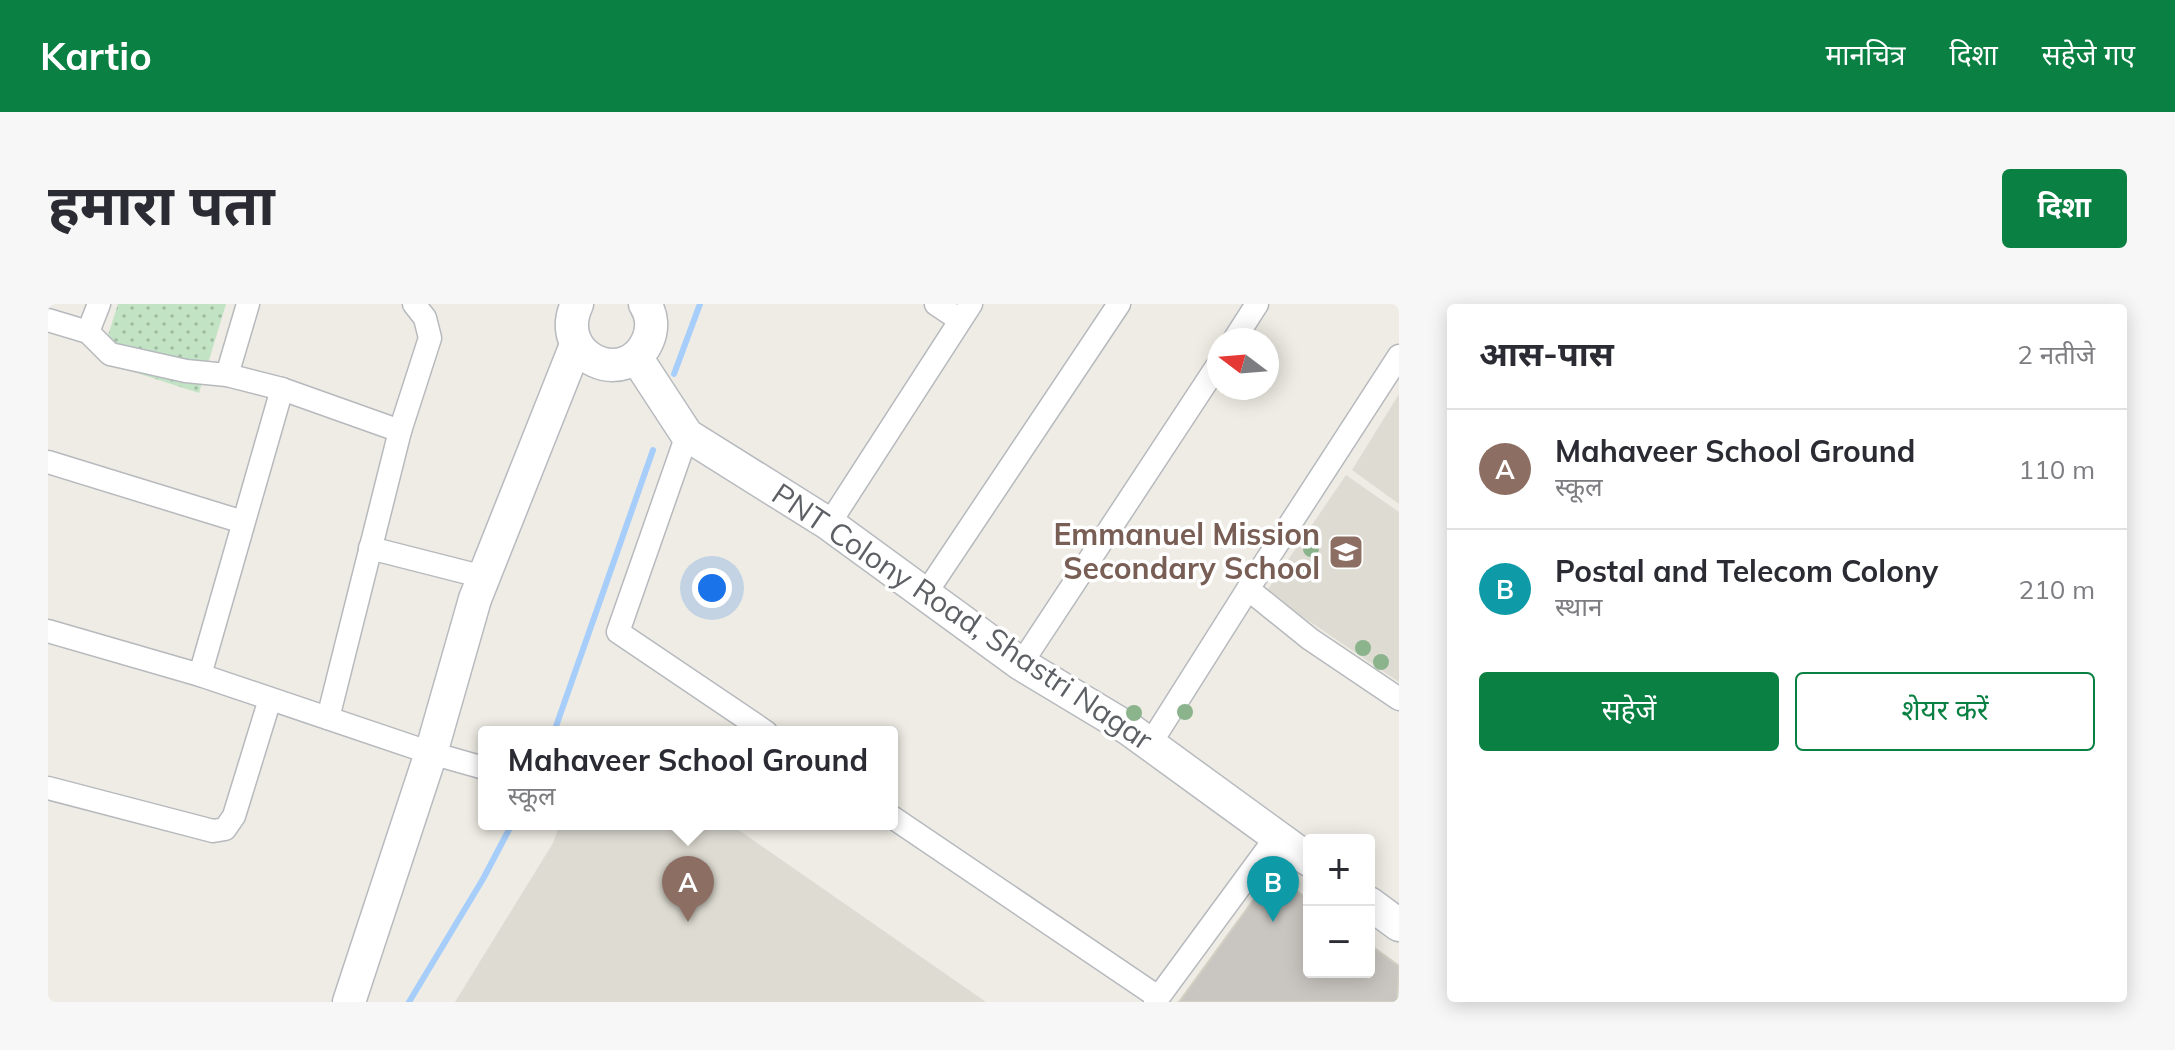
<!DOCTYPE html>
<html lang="hi">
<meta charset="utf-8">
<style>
:root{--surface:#fff;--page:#f7f7f7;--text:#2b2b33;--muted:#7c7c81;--line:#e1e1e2;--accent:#0b8043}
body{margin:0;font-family:Mulish,"Noto Sans Devanagari",sans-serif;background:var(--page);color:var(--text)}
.controls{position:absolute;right:24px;bottom:24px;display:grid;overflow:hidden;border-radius:8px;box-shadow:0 4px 20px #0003}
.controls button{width:72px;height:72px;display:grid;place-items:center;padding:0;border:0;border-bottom:2px solid var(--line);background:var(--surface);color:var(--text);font:40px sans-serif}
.compass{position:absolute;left:1159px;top:24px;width:72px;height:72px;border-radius:50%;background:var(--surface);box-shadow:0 4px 20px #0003;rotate:286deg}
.you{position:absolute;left:664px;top:284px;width:28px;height:28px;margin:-20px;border:6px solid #fff;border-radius:50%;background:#1a73e8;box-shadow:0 0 0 12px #1a73e833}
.badge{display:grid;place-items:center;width:52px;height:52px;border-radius:50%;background:var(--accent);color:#fff;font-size:26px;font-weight:700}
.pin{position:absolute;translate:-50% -66px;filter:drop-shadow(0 2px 4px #0008)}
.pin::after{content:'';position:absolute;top:42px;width:28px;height:24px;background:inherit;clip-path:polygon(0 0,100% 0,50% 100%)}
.popup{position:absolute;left:430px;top:422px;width:420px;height:104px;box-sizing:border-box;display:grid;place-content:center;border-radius:8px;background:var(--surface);filter:drop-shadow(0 2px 6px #0005);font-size:26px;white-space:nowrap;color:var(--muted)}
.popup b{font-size:30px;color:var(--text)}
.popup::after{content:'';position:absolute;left:50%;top:100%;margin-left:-16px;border:16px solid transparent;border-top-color:var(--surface)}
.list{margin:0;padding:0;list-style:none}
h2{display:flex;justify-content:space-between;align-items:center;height:104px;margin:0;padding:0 32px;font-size:34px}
h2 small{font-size:26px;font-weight:400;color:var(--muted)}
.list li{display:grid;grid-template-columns:52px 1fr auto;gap:24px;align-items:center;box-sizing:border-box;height:120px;padding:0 32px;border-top:2px solid var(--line)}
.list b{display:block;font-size:30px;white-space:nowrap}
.list p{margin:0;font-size:26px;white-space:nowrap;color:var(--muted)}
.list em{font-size:26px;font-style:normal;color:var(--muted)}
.actions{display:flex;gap:16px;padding:24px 32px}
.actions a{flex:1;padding:18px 0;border:2px solid var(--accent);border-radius:8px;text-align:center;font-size:28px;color:var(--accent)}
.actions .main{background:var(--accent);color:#fff}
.map{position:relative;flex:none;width:1351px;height:698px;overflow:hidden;border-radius:8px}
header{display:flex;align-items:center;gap:48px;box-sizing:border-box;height:112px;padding:0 40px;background:var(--accent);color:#fff}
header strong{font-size:38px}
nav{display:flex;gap:44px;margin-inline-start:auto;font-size:28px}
.intro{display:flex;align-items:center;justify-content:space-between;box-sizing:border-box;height:192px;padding:0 48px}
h1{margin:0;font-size:56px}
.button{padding:20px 36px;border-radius:8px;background:var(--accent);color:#fff;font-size:28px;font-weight:700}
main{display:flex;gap:48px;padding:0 48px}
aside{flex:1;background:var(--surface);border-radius:8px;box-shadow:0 4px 20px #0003}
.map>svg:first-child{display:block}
.education{fill:#dedcd2}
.park{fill:url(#park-dots)}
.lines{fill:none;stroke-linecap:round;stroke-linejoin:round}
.stream{stroke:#a7cefa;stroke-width:6}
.building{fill:#c9c6c1;stroke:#d2cfc3;stroke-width:2}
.street-casing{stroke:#b6b9bd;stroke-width:25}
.secondary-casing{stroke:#b7babf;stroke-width:35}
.street{stroke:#fff;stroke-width:22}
.secondary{stroke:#fff;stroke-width:32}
.tree{fill:#8bb38c}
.labels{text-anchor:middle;stroke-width:7;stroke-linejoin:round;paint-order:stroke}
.education-label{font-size:30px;font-weight:bold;fill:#785e54;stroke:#fff;text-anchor:end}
.street-label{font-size:30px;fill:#5c5f64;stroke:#fff}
</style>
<header>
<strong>Kartio</strong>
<nav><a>मानचित्र</a><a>दिशा</a><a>सहेजे गए</a></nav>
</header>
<div class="intro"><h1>हमारा पता</h1><a class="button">दिशा</a></div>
<main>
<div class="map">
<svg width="1351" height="698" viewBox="0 0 1351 698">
<defs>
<pattern id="park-dots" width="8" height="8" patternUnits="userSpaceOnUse" patternTransform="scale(2)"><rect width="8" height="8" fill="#c2e4c5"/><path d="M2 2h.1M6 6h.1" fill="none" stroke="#a1bca4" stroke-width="1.8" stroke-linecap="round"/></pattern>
</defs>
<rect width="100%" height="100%" fill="#eeece4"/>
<!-- education -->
<g class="education">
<polygon points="1351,90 1351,200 1304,166"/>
<polygon points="1298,171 1351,208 1351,378 1218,288"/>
<polygon points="512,520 682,520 938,698 407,698 505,539"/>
</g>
<!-- park -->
<polygon class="park" points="70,0 178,0 151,89 52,57"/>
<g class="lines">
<!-- stream -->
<g class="stream">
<polyline points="626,70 652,0"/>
<polyline points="506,428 605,146"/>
<polyline points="361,698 435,575 464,520"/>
</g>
</g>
<!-- building -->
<polygon class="building" points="1225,569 1261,596 1261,668 1321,668 1321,640 1351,662 1349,698 1131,698"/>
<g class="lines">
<defs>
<g id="street">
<polyline points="51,0 40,28 62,50 138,67 179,71 200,0"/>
<polyline points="888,0 912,16"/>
<polyline points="0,16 40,28"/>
<polyline points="1186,36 1209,0"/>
<polyline points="179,71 234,85 352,127"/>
<polyline points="639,131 570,328 718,428"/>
<polyline points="0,158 195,218"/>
<polyline points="781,220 923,0"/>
<polyline points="322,244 436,273"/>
<polyline points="1200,285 1262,335 1351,395"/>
<polyline points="878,289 1071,0"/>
<polyline points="0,327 152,371 383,449 436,464"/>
<polyline points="973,360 1171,59"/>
<polyline points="152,371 234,85"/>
<polyline points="280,414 352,127 382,34 377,14 366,0"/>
<polyline points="1102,440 1200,285 1351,52"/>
<polyline points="0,484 165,527 177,525 186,512 222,395"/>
<polyline points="844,513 1110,693"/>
<polyline points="1107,698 1229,532"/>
</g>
<g id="secondary">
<path d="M529,0C504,54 579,86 600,36C605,24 604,11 597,0"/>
<polyline points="588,53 639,131 781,220 973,360 1081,425 1261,556"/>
<polyline points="1321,599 1351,621"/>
<polyline points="301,698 383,449 427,295 528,41"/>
</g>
</defs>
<!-- street casing -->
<use href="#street" class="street-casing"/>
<!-- secondary casing -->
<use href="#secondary" class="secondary-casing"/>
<!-- street -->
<use href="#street" class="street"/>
<!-- secondary -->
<use href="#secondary" class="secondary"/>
</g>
<!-- trees -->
<g class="tree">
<circle cx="1263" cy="245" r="8"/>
<circle cx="1251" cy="268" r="8"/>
<circle cx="1315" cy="344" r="8"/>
<circle cx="1333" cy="358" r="8"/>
<circle cx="1137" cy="408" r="8"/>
<circle cx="1086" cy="409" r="8"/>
</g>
<!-- icons -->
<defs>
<symbol id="school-square" viewBox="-11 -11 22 22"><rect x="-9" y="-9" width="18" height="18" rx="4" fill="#8d6e63" stroke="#fff"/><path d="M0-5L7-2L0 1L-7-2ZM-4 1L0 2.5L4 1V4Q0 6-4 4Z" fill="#fff"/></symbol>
</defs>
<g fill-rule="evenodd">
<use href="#school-square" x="1278" y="228" width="40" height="40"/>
</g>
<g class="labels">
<!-- education labels -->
<g class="education-label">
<text x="1272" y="241">Emmanuel Mission<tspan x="1272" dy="34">Secondary School</tspan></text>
</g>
<!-- street labels -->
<g class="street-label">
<text transform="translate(914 313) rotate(34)" y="10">PNT Colony Road, Shastri Nagar</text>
</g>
</g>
</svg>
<div class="controls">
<button>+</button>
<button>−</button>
</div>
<svg class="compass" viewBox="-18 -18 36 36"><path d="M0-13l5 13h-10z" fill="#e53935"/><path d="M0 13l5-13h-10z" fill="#7c7c81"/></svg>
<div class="you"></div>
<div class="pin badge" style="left:640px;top:618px;background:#8d6e63">A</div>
<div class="popup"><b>Mahaveer School Ground</b>स्कूल</div>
<div class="pin badge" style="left:1225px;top:618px;background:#0f9aa8">B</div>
</div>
<aside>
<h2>आस-पास<small>2 नतीजे</small></h2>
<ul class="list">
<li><span class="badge" style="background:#8d6e63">A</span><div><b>Mahaveer School Ground</b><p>स्कूल</p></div><em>110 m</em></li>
<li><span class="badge" style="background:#0f9aa8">B</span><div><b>Postal and Telecom Colony</b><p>स्थान</p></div><em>210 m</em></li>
</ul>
<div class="actions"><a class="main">सहेजें</a><a>शेयर करें</a></div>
</aside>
</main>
